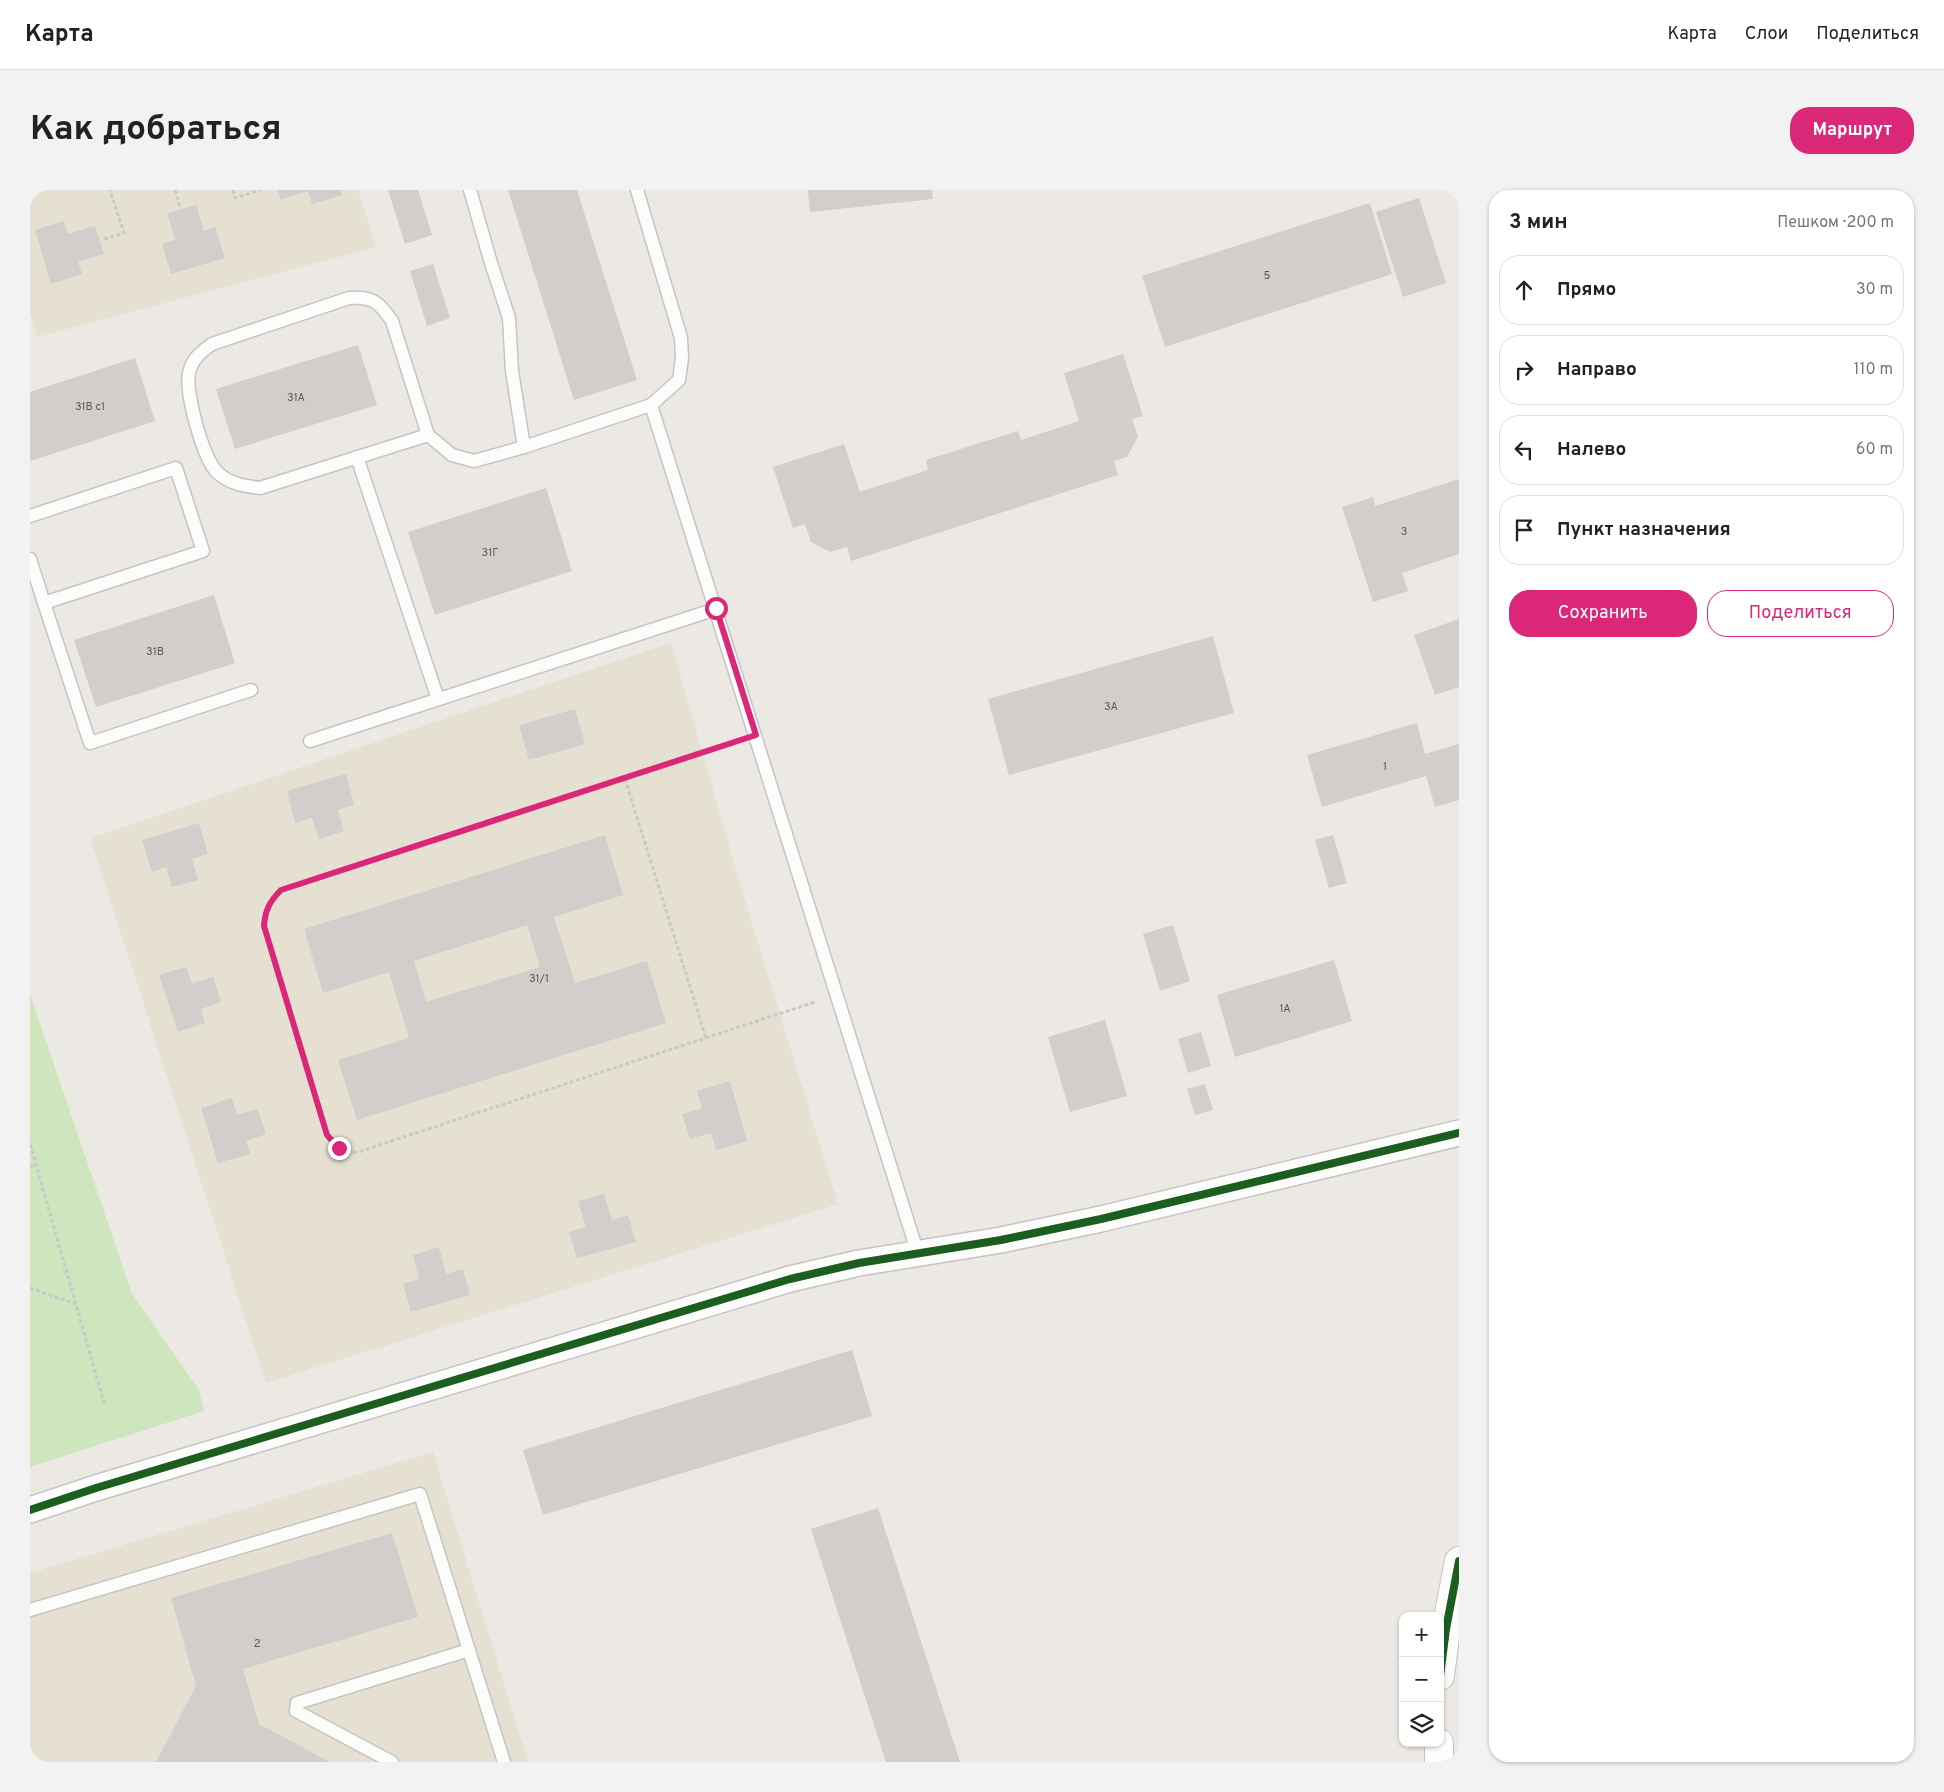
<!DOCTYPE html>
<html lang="ru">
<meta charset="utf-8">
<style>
:root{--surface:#fff;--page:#f2f2f2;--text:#222;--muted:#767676;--line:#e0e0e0;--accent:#db2777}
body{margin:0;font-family:Overpass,sans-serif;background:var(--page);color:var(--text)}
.controls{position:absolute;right:15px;bottom:15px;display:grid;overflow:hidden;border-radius:10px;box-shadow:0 1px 4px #0004}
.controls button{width:45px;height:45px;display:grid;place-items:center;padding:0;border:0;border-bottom:1px solid var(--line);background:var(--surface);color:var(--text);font:25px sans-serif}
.stop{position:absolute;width:15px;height:15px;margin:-11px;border:4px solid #db2777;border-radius:50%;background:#fff}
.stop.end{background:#db2777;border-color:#fff;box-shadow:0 1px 5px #0008}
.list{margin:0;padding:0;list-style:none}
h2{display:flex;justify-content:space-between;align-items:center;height:65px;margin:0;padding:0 20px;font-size:21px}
h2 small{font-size:16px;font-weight:400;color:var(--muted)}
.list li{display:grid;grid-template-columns:32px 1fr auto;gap:15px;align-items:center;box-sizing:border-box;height:70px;margin:0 10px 10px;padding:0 10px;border:1px solid var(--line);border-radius:20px}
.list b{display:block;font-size:19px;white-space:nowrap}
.list em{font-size:16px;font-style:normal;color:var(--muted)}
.actions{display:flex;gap:10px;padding:15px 20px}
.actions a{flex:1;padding:11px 0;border:1px solid var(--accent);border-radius:20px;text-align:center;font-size:18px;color:var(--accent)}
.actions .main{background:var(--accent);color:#fff}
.icon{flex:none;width:28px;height:28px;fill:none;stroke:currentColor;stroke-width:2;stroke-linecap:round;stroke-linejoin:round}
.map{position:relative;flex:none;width:1429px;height:1572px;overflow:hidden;border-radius:20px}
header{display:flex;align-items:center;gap:30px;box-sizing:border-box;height:70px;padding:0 25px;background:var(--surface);border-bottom:1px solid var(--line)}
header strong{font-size:24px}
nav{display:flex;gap:28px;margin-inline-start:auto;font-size:18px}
.intro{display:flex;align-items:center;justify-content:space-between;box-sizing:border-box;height:120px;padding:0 30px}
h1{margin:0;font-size:35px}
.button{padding:12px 22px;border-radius:20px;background:var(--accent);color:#fff;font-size:18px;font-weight:700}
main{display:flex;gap:30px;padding:0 30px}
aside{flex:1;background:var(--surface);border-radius:20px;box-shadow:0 1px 4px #0004}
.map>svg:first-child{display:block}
.education{fill:#e6e0d3}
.green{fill:#cee6be}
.building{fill:#d1cecb;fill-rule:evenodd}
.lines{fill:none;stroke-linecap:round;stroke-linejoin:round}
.service-casing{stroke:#c5c4c5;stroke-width:15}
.minor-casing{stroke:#c5c4c5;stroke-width:28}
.tertiary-casing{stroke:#c5c4c5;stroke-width:30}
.path{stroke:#c9c9c8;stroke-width:3;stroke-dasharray:4 2.5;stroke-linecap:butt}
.service{stroke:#fcfcfb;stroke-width:12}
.minor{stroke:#fcfcfb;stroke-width:25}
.tertiary{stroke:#fcfcfb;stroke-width:28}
.cycleway-casing{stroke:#fff;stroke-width:11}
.cycleway{stroke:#1b5e20;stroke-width:8}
.route{stroke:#db2777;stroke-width:6}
.labels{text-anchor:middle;stroke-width:4.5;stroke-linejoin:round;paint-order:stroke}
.number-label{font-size:11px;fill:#585857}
</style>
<header>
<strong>Карта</strong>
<nav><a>Карта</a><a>Слои</a><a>Поделиться</a></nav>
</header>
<div class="intro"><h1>Как добраться</h1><a class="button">Маршрут</a></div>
<main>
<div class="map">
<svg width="1429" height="1572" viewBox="0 0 1429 1572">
<rect width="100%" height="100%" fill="#ece8e4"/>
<!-- education -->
<g class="education">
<polygon points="0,0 328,0 346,57 7,147 0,122"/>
<polygon points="641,453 711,697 808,1014 236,1193 60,648"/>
<polygon points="403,1262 498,1572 0,1572 0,1383"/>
</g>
<!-- green -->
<polygon class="green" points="0,804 102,1104 169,1200 174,1221 0,1277"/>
<!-- building -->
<g class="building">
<polygon points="248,0 310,0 312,5 282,14 278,1 251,10"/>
<polygon points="358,0 388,0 402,45 375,54"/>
<polygon points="478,0 547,0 607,190 544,210"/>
<polygon points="778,0 902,0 903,9 780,22"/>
<polygon points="1389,8 1416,93 1373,107 1346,22"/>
<polygon points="1340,13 1362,84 1135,157 1112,86"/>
<polygon points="166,15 174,41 185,37 195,68 141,84 132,54 145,50 137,23"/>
<polygon points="34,31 38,44 65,36 74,64 48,72 52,84 21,94 5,40"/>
<polygon points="403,74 420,128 397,136 380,81"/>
<polygon points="328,155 347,215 205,259 186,199"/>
<polygon points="1093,164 1113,226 1102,229 1108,246 1097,267 1084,271 1088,285 821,371 817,357 800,362 781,352 775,334 763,338 743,277 814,254 830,302 898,280 896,270 988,241 991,250 1049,231 1034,183"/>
<polygon points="105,168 125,231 0,271 0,202"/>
<polygon points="1429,289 1429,364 1372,383 1378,401 1343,412 1312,317 1343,307 1345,316"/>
<polygon points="516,298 542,381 405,425 378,342"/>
<polygon points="184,405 205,473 66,517 44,450"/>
<polygon points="1429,429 1429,497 1405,505 1384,445"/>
<polygon points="1183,446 1204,523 979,585 958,509"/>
<polygon points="545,519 555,554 499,570 489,535"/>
<polygon points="1387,533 1395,564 1429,554 1429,610 1405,617 1396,586 1292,617 1277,565"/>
<polygon points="316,584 324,615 308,620 314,641 289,649 282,628 265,633 257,601"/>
<polygon points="169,633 178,664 162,669 168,690 142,697 136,677 122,682 112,650"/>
<path d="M575,645L593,705L524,727L545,793L617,771L636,833L327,930L308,870L379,848L359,782L293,803L274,739ZM497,735L510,777L396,812L384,771Z"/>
<polygon points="1303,645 1317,693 1299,698 1285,650"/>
<polygon points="1143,735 1160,791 1130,801 1113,744"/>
<polygon points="1304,770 1322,831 1205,867 1187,805"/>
<polygon points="156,777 162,793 183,787 191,812 171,819 175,833 148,842 129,785"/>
<polygon points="1075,830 1097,906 1040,922 1018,847"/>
<polygon points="1171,842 1181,876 1158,883 1148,849"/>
<polygon points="700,891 717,951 686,960 681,943 660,949 652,924 672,918 667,901"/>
<polygon points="1175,894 1183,920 1165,925 1157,899"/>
<polygon points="202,908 207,925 228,919 236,944 216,951 220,964 188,973 171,918"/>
<polygon points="574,1004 582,1030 598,1025 606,1052 547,1068 539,1042 556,1037 548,1011"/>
<polygon points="409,1057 416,1084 433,1079 440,1105 381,1122 373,1094 389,1089 383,1065"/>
<polygon points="822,1160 842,1226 513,1325 493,1260"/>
<polygon points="848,1318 930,1572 856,1572 781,1339"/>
<polygon points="362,1343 388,1427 213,1479 229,1534 300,1572 126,1572 166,1496 141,1408"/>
</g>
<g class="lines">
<defs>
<g id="service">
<polyline points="440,0 461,73 479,128 482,181 494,257 621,215 649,190 652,168 651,148 607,0"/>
<polyline points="621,215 888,1064"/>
<path d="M398,245L362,131C349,112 342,106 319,108L182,154C171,162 162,169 159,183C155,202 173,269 187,282C199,294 214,296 230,298L398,245L422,265L444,271L494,257"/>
<polyline points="327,267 408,509"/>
<polyline points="0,326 146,278 173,361 14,413 60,553 221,500"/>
<polyline points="0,369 14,413"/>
<polyline points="280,551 686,419"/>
<polyline points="0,1420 390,1304 474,1572"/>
<polyline points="362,1572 266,1521 267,1513 439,1460"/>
</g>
<polyline id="minor" points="0,1320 66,1298 760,1089 829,1073 971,1050 1071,1029 1429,943"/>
<g id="tertiary">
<polyline points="1410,1486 1416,1439 1429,1371"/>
<polyline points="1409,1553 1409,1572"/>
</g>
</defs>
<!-- service casing -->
<use href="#service" class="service-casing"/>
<!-- minor casing -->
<use href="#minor" class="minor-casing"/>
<!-- tertiary casing -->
<use href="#tertiary" class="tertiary-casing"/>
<!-- path -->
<g class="path">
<polyline points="145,0 150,17"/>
<polyline points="203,0 205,8 230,0"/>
<polyline points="74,49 94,43 80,0"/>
<path d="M703,553L251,700L237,717L234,736L297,945C306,957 314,962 328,962L785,812"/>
<polyline points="595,589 676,848"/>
<polyline points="0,954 75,1216"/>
<polyline points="0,976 6,976"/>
<polyline points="0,1098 46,1114"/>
</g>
<!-- service -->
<use href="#service" class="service"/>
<!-- minor -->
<use href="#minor" class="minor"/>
<!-- tertiary -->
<use href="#tertiary" class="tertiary"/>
<defs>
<g id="cycleway">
<polyline points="0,1320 66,1298 760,1089 829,1073 971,1050 1071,1029 1429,943"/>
<polyline points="1410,1486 1416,1439 1429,1371"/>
</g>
</defs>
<!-- cycleway casing -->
<use href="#cycleway" class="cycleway-casing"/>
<!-- cycleway -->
<use href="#cycleway" class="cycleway"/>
</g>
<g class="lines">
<!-- route -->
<path class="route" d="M309,958L297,945L234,736C235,720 240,711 251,700L726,545L686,418"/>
</g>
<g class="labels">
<!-- number labels -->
<g class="number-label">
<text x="1237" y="89">5</text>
<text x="266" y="211">31А</text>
<text x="60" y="220">31В с1</text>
<text x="1374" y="345">3</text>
<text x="460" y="366">31Г</text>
<text x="125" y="465">31В</text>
<text x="1081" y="520">3А</text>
<text x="1355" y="580">1</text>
<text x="509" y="792">31/1</text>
<text x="1255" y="822">1А</text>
<text x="227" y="1457">2</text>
</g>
</g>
</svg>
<div class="controls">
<button>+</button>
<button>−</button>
<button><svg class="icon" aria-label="layers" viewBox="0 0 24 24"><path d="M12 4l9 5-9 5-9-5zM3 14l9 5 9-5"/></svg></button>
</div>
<div class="stop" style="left:686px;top:418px"></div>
<div class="stop end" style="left:309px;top:958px"></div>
</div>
<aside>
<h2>3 мин<small>Пешком · 200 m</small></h2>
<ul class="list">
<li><svg class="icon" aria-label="ahead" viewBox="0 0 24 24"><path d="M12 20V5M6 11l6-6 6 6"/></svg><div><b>Прямо</b></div><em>30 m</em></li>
<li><svg class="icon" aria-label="right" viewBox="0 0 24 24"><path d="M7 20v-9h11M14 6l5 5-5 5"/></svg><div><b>Направо</b></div><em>110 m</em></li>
<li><svg class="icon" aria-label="left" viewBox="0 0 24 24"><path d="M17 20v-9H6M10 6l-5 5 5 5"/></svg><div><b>Налево</b></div><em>60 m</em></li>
<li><svg class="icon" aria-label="arrive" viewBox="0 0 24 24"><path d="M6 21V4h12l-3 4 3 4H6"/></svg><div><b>Пункт назначения</b></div></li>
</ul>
<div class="actions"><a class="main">Сохранить</a><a>Поделиться</a></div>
</aside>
</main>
